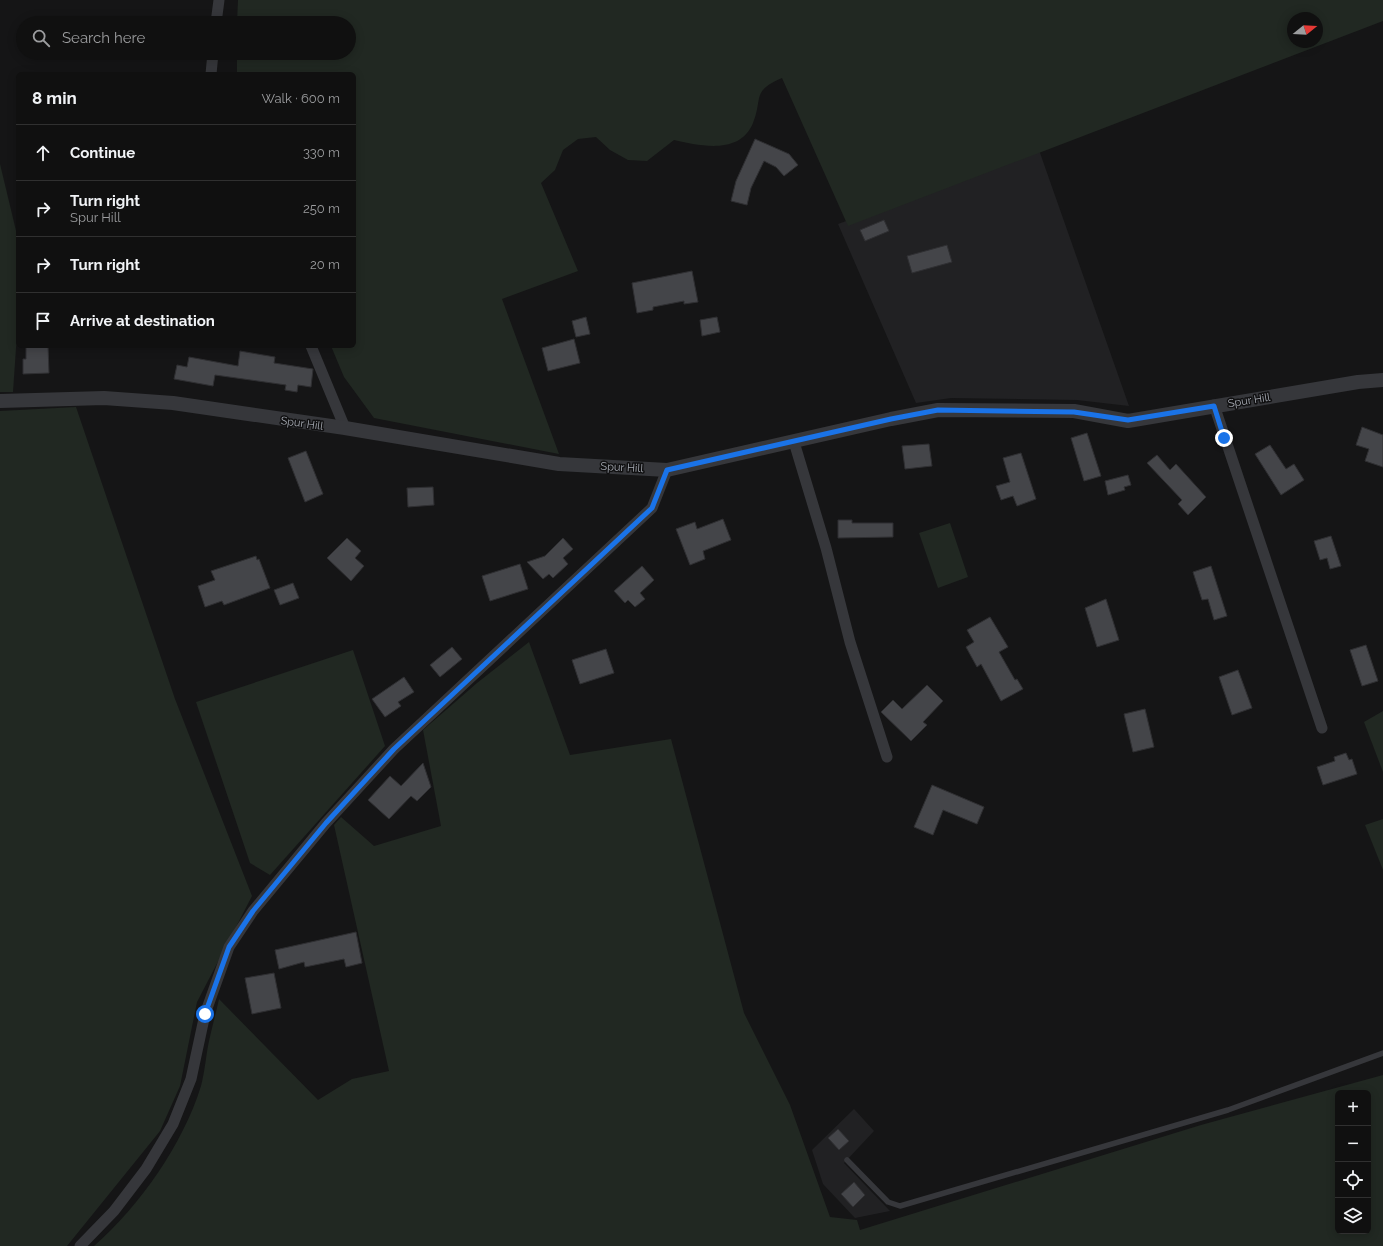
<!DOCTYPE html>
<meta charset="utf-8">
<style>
:root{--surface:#101010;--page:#191919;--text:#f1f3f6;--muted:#9c9d9f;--line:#303030}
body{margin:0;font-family:Raleway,sans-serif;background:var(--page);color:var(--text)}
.controls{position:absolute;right:12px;bottom:12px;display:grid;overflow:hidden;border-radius:6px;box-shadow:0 2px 10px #0003}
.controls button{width:36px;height:36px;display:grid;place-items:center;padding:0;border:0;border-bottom:1px solid var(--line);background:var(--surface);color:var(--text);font:20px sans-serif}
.compass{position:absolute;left:1287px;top:12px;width:36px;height:36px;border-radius:50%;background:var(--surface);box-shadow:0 2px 10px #0003;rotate:72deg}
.stop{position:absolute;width:12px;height:12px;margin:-9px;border:3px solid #1a73e8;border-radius:50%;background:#fff}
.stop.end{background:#1a73e8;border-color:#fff;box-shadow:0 1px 4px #0008}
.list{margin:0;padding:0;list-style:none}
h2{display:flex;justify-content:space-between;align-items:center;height:52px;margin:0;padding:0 16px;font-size:17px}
h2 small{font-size:13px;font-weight:400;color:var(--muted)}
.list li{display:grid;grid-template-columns:26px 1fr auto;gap:12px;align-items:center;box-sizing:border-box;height:56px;padding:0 16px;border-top:1px solid var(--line)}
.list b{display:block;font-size:15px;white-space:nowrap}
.list p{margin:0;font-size:13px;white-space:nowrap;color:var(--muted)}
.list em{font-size:13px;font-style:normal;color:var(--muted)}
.icon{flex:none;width:22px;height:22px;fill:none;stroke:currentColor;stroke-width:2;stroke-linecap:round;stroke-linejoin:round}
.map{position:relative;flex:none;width:1383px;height:1246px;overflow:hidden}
.search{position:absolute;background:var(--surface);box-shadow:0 2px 10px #0003;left:16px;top:16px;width:340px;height:44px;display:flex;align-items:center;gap:10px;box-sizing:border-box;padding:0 14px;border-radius:22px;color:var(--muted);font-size:15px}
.panel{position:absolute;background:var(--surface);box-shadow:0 2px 10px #0003;left:16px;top:72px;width:340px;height:276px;border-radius:6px}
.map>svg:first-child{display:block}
.built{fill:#212123}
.green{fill:#212822;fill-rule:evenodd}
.building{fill:#444549;stroke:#2f2f32}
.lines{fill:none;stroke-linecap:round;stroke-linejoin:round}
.service{stroke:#36373b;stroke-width:5.5}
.minor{stroke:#36373b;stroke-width:11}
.tertiary{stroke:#36373b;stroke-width:14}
.route{stroke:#1a73e8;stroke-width:5}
.labels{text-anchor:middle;stroke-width:3;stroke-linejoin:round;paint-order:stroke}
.street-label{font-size:11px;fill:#a8acb5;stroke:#101011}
</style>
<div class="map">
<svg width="1383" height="1246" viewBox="0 0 1383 1246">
<rect width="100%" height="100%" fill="#151516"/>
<!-- built -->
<g class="built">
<polygon points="1039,150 1129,406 1077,400 951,398 916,403 838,224"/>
<polygon points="854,1109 874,1131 844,1163 890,1211 855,1218 823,1184 812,1150"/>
</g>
<!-- green -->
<g class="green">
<path d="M238,0H1383V21L848,226L782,78C751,91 763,99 753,123C740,155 700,146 674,140L647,161L628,160L610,150L596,137L578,139L563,150L555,170L541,183L578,271L502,299L559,454L374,418L344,377L331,346H354V74H237V53H349V23H237ZM1293,18H1317V42H1293Z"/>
<polygon points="0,164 18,239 18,319 13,392 0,392"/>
<polygon points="76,407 175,699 252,896 197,1002 180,1086 160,1131 67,1246 0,1246 0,411"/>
<polygon points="950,523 968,577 938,588 919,533"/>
<path d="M529,642L570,755L671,739L744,1013L790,1105L830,1217L857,1220L860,1230L1201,1125L1383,1075V1246H94C140,1206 183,1144 201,1086C205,1071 206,1055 209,1041C212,1027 216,1013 219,999L318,1100L352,1079L389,1071L334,825L341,817L374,846L441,826L423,730L477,683ZM1338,1093H1368V1231H1338Z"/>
<polygon points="353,650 385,746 270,875 250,863 196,702"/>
<polygon points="1383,711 1383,772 1364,722"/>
<polygon points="1383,819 1383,870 1365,825"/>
</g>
<!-- building -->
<g class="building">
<polygon points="755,139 789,154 798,165 784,176 776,167 764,161 751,188 747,205 731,201 736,181"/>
<polygon points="884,220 889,231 865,241 860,230"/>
<polygon points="947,245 952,262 912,273 907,256"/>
<polygon points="692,271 698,302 684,304 684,301 653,307 653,310 637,313 632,283"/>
<polygon points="586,317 590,334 576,337 572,321"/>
<polygon points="717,317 720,332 702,336 700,320"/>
<polygon points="574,339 580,363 548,371 542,348"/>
<polygon points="26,346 48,346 49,373 23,374 23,359 26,359"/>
<polygon points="240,351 275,357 274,363 313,369 311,387 298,385 297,392 285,390 286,385 215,375 213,386 174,379 177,365 187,367 189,357 238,366"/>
<polygon points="1362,427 1383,435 1383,467 1365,461 1369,449 1356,445"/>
<polygon points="1087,433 1101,476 1084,481 1071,438"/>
<polygon points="929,444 932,466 905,469 902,446"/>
<polygon points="1270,445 1286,469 1294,464 1304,480 1281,495 1255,454"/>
<polygon points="306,451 323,494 305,502 288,458"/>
<polygon points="1021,453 1036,499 1017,506 1013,496 1001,500 996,486 1010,482 1003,458"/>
<polygon points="1157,455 1170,470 1176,464 1206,497 1188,515 1178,504 1182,500 1147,463"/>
<polygon points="1128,475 1131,485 1124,487 1125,490 1108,495 1105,481"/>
<polygon points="433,487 434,505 408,507 407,488"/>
<polygon points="723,519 731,540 703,551 705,559 690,565 676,529 695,522 697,529"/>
<polygon points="838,520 852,520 852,523 893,523 893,537 838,538"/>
<polygon points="1331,536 1341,566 1330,569 1327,558 1320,560 1314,541"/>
<polygon points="347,538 361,551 355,558 364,566 351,581 327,558"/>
<polygon points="563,538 573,549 563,558 568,564 553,578 549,574 543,579 527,562 545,556"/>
<polygon points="256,556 257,560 259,559 270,588 224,605 222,601 205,607 198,586 215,580 211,571"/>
<polygon points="520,564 528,589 490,601 482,576"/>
<polygon points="642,566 654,580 640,593 645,599 635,607 628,600 625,603 614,591"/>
<polygon points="1211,566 1227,616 1214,620 1208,599 1202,600 1193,572"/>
<polygon points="293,583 299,598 280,605 274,590"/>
<polygon points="1106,599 1119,640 1097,647 1085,608"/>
<polygon points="990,617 1008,647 999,652 1015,680 1017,679 1023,689 1001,701 981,664 977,667 966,647 974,642 967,630"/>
<polygon points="1366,645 1378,681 1362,686 1350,650"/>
<polygon points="452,647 462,659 440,677 430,665"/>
<polygon points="606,649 614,673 580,684 572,660"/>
<polygon points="1238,670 1252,708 1232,715 1219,677"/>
<polygon points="404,677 414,692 398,702 401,706 385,717 372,699"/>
<polygon points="927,685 943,701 923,722 927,725 911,741 881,712 893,700 902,709"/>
<polygon points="1145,709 1154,747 1133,752 1124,714"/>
<polygon points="1346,753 1349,760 1352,759 1357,774 1323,785 1317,767 1335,761 1334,757"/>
<polygon points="423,763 431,787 417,801 411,796 389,819 368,800 390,776 401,786"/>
<polygon points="932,785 984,807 977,824 943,810 933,835 914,827"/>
<polygon points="356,932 362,963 346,967 344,959 305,967 304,962 279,969 275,950"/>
<polygon points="274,973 281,1008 252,1014 245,978"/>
<polygon points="838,1129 849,1141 839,1150 828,1138"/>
<polygon points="854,1182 865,1195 853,1207 841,1194"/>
</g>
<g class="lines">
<!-- service -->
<polyline class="service" points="847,1160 888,1202 900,1206 1228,1110 1383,1053"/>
<!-- minor -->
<g class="minor">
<polyline points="216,23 219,0"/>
<polyline points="211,74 213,53"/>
<polyline points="311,346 345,428"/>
<polyline points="1214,405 1322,728"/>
<polyline points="794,442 826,548 850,642 887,757"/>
<polyline points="80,1246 114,1211 146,1169 173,1124 191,1079 205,1014 229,947 253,911 326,823 394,749 652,508 667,470"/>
</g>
<!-- tertiary -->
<polyline class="tertiary" points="0,401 104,398 173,403 345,428 559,464 667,470 891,419 938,410 1074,411 1128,421 1358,382 1383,380"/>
</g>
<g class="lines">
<!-- route -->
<polyline class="route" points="205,1014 229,947 253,911 326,823 394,749 652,508 667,470 891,419 938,410 1074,412 1128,420 1214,406 1224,438"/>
</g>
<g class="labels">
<!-- street labels -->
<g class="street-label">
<text transform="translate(1249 400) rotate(-9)" y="4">Spur Hill</text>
<text transform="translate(302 423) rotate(8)" y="4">Spur Hill</text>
<text transform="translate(622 467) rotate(3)" y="4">Spur Hill</text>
</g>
</g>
</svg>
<div class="controls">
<button>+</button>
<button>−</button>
<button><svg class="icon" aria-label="locate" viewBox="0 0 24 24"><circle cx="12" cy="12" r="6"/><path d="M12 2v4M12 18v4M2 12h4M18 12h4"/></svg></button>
<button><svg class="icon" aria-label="layers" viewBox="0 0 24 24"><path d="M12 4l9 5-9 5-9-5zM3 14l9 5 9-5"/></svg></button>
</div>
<svg class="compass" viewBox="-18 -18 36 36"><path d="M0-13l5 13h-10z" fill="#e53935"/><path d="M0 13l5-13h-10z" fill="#9c9d9f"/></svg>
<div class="stop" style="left:205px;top:1014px"></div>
<div class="stop end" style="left:1224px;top:438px"></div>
<div class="search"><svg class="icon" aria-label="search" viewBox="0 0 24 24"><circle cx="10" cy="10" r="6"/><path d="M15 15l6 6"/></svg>Search here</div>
<section class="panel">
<h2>8 min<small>Walk · 600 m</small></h2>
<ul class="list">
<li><svg class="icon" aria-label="ahead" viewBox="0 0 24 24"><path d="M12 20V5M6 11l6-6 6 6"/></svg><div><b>Continue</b></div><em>330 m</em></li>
<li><svg class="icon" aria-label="right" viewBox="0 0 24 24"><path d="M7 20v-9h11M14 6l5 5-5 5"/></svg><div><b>Turn right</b><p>Spur Hill</p></div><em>250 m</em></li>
<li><svg class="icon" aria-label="right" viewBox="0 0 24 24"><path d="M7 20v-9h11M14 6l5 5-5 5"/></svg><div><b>Turn right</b></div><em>20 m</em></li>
<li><svg class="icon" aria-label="arrive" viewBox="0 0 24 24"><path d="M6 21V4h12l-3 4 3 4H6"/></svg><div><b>Arrive at destination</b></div></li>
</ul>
</section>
</div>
